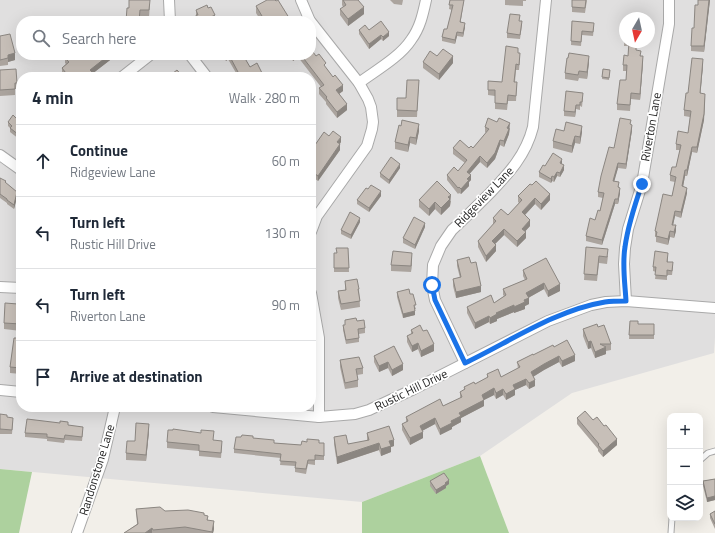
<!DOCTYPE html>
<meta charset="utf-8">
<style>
:root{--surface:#fff;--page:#f2f2f3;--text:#1f2937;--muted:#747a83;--line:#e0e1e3}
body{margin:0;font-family:"Titillium Web",sans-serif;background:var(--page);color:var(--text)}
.controls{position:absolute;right:12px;bottom:12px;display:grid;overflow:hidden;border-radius:8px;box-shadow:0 4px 16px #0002}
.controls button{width:36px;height:36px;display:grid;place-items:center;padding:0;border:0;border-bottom:1px solid var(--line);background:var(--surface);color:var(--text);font:20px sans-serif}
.compass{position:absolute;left:619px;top:12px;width:36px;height:36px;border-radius:50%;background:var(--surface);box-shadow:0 4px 16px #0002;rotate:189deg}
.stop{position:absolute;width:12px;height:12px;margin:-9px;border:3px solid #1a73e8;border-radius:50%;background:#fff}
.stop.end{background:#1a73e8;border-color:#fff;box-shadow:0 1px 4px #0008}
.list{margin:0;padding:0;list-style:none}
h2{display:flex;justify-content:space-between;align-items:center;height:52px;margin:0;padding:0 16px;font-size:17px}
h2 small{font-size:13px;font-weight:400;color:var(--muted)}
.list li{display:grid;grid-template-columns:26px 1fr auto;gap:12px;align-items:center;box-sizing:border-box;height:72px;padding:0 16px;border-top:1px solid var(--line)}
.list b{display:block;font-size:15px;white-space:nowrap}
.list p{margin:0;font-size:13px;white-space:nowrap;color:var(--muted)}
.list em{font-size:13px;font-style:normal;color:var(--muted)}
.icon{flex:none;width:22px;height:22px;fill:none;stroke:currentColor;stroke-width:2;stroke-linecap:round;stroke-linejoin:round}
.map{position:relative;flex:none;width:715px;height:533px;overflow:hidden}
.search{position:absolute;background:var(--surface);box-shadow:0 4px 16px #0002;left:16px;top:16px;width:300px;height:44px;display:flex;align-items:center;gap:10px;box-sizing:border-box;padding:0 14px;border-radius:16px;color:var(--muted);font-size:15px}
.panel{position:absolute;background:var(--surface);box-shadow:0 4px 16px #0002;left:16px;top:72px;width:300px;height:340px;border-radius:16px}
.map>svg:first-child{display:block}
.residential{fill:#e0dfdf;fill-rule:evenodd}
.forest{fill:#add19e}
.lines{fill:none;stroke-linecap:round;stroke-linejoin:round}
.service-casing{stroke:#a9a9a9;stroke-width:7}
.minor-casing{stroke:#a9a9a9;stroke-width:12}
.service{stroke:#fff;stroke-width:5}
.minor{stroke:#fff;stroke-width:10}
.wall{fill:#aba49e}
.shaded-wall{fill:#8b8681}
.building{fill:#c7bfb8;stroke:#8b8681}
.route{stroke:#1a73e8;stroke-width:5}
.labels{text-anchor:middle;stroke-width:3.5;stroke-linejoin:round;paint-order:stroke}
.street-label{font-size:12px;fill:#222;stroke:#fff}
</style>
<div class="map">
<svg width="715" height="533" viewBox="0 0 715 533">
<rect width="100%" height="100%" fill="#f2efe9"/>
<!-- residential -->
<path class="residential" d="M0,0H715V338L714,353L572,393L480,456L362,502L0,469ZM625,18H649V42H625ZM21,21H311V55H21ZM21,77H311V407H21Z"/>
<!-- forest -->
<g class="forest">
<polygon points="480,456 509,533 362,533 362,502"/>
<polygon points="0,469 32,472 19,533 0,533"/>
</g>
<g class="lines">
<defs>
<g id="service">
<polyline points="700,460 708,453 715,451"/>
<polyline points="671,533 672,518"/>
</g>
<g id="minor">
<polyline points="169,0 170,21"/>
<polyline points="301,0 310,21"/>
<polyline points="311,22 359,83 368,99 371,107 373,122 372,129 367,146 317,216 311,232"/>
<polyline points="190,55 207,77"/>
<polyline points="122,77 150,55"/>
<path d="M359,83C375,71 400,57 411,40C420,28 423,14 426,0"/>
<polyline points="0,155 21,170"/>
<polyline points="0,287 21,288"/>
<polyline points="311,293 319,338 319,417"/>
<polyline points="626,301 624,264 625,248 628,229 642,184 669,24 669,0"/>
<path d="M465,363L435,300L432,285L433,265L441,246L452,230C465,218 477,206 490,193C509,173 526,155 533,127L546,0"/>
<polyline points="0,390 21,392"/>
<polyline points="213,407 319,417 355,414 369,410 414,389 548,321 591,305 606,302 626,301 715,308"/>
<polyline points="77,533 103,459 115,407"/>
</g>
</defs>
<!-- service casing -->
<use href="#service" class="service-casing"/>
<!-- minor casing -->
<use href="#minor" class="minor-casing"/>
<!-- service -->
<use href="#service" class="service"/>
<!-- minor -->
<use href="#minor" class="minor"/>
</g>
<!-- wall -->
<g class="wall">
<polygon points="342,0 358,0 364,14 348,26 340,15 340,9 343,7 342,5"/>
<polygon points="390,0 403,0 402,5 394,4"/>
<polygon points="450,0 461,22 465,27 463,37 457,36 455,44 442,41 442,37 447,29 452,10 449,9"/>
<polygon points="505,0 526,0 526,1 523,1 523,6 505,5"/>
<polygon points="587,0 585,13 572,12 572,7"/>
<polygon points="710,0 704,52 691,51 691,46 698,5"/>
<polygon points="150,4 149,17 140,16 127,8"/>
<polygon points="256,6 291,21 294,21 261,21 256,13"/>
<polygon points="208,8 215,19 212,20 212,21 196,21 196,10"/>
<polygon points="520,21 522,25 520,39 507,38 507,33"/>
<polygon points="572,21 594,27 593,36 582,35 581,46 571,45"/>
<polygon points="625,24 625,42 637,42 636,50 641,56 643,62 640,100 631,99 630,111 617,110 617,104 626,80 627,71 623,71 623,65 628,56 629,46 624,46"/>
<polygon points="359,30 369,30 389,36 383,41 381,39 369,49 359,34"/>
<polygon points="0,36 15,60 8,62 8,65 0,66"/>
<polygon points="518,53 520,59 519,70 516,70 515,82 517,82 516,101 508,101 507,110 495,109 495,96 488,95 488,81 502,82"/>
<polygon points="114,55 114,57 92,74 92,77 64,77 62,73 62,68 66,64 65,63 65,58 82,59"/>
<polygon points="221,55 243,55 250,67 264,77 236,77 236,73 228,59 226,61"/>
<polygon points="289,55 311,55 326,68 343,91 339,94 347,110 337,118 326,104 326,102 319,94 319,88 321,87 298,57 293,61"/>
<polygon points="437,56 453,63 439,80 423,68 423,62"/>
<polygon points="568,58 589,62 587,79 579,78 578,81 565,79 565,73"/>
<polygon points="703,65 700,93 705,99 704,120 697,153 692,152 687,176 685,176 683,187 687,193 681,218 675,216 673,225 676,231 674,238 670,237 668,245 656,242 656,237 655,237 655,231 672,196 675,182 670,181 670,175 676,167 680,150 676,150 676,144 688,133 690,117 684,116 684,110"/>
<polygon points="603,69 610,70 609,80 602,79"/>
<polygon points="0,70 17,83 17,89 15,89 15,95 0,96"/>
<polygon points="419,80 417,117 397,117 397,110"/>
<polygon points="583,97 582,107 580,106 580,110 576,109 575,117 564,116 564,111"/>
<polygon points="21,114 19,139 10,132 10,128 8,126 8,122 17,119"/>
<polygon points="631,125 632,130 626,169 618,168 614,181 619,187 620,193 618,204 615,204 602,245 586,241 586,236 600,211 603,198 598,197 598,192 614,148"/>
<polygon points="401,126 419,131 416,145 410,143 408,152 395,149 395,142"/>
<polygon points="485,127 510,128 509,134 504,147 500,145 495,159 487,168 480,162 469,174 471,180 469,182 469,186 461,194 459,193 458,194 447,180 447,175 458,171 465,163 453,154 453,148 473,148 486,133 485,132"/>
<polygon points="564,131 582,132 580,144 575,143 572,153 553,148 553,141"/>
<polygon points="329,136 341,142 340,144 340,150 318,181 311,176 311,142 315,145"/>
<polygon points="562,163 562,164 564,170 560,177 557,176 554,182 552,181 551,183 539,177 539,172 545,166"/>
<polygon points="400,168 389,184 380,177 380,173"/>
<polygon points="0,178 6,183 17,197 14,209 7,204 7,203 0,198"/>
<polygon points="368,189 381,196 369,212 357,204 357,200"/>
<polygon points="518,196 550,200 541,210 535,204 525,215 530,226 525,231 526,238 517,247 504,235 495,244 496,251 486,262 478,247 478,241 493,225 493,218 508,215 519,203 518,202"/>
<polygon points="419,200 451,201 450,206 441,215 435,209 429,216 419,207"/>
<polygon points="360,222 351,239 341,234 341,230"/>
<polygon points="425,227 415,249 403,243 403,238"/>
<polygon points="21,245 21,268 18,267 18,261"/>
<polygon points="586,247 608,256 607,264 599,263 597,281 584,280"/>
<polygon points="348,248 349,272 334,272 334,253 336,253"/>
<polygon points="668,257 668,262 673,267 672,275 667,275 667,280 655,279 656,272 653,271 653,267"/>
<polygon points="412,259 411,272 391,271 391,265"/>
<polygon points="457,260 471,263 481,292 456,298 453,286 453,279 460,278 457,266"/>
<polygon points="523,270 560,291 548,297 544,289 528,298 529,304 525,306 525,309 514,313 514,312 497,319 497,321 490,324 489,322 475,329 467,313 467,307 494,303 504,296 503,295 503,289 525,280 523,276"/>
<polygon points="345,281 359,289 360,307 341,310 338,298 338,291 345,290"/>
<polygon points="397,292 410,294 416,309 415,309 415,315 403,318 397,297"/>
<polygon points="18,312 21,312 21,331 4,329 4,323"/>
<polygon points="345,320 357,321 365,328 365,333 359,334 359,342 346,344 343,330 343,325 345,325"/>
<polygon points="630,321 638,324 654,324 654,339 629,339"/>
<polygon points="598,327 611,344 611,350 606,351 606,354 595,358 591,348 588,349 583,336 583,329"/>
<polygon points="411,330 423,331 434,351 421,357 418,349 412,352 407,342 407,336 411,334"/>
<polygon points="21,338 21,374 10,373 10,367"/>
<polygon points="394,346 403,370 392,376 388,368 379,372 374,362 374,356"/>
<polygon points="554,347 575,361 562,367 559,362 544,370 533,377 535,386 529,389 526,385 515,390 515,395 506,400 503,395 496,399 494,395 484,400 484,406 461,418 461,422 452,427 452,429 440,435 435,424 422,431 423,438 410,445 402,430 402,424 406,422 406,417 443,406 460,398 460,392 464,390 464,387 475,384 487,378 487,374 501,377 518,369 517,362"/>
<polygon points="340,360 363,368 363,374 357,375 358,380 358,387 345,389 340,367"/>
<polygon points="0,414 7,417 13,422 12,434 0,434"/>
<polygon points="577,418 593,420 604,426 617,445 603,457 598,451 598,449 577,424"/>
<polygon points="68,425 83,431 82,441 65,440 64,443 47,441 47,439 25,437 25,433"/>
<polygon points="149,431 146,461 126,460 126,453 135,441"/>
<polygon points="367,433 394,446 391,447 391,452 381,456 379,450 337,464 334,444 334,437 348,444 367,441"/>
<polygon points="253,438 274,443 301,445 319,443 324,443 324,460 315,460 315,465 308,464 306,474 295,472 295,466 280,465 281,458 234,453 234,449"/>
<polygon points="213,440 222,446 221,458 199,456 199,451 167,448 167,442"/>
<polygon points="715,479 715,500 707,502 703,486 703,481"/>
<polygon points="430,481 449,484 446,486 446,488 436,494 430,486"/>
<polygon points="136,509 165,511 204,516 208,520 214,529 213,533 124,533 137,524"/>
<polygon points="715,511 715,529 710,518 710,514"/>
</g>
<!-- shaded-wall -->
<g class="shaded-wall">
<polygon points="464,0 460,26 460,22"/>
<polygon points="709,0 710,0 704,52 704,46"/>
<polygon points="364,7 364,14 348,26 348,19"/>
<polygon points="215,15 215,19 211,21 211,17"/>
<polygon points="465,23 465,27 463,37 463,33"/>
<polygon points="389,32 389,36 383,41 383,37"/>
<polygon points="457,32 457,36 455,44 455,40"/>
<polygon points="381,35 381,39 369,49 369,44"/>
<polygon points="15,53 15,60 8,62 8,55"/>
<polygon points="109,55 114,55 114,57 92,74 92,77 85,77 90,70"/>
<polygon points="226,55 228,55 228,59 226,61"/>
<polygon points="293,55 298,55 298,57 293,61"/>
<polygon points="453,56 453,63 439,80 439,74"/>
<polygon points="589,56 589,62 587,79 587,72"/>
<polygon points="643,56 643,62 640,100 640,94"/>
<polygon points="703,59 703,65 700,99 700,93"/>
<polygon points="76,73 76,77 70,77"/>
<polygon points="343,85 343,91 336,96 336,90"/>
<polygon points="705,94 704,120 697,153 697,147"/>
<polygon points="347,104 347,110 337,118 337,112"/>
<polygon points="576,105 576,109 575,117 575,112"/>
<polygon points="510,123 509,134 504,147 504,141 507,128"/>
<polygon points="419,124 419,131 416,145 416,138"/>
<polygon points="632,125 632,130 626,169 626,164"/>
<polygon points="582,126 582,132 580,144 580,137"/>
<polygon points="21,132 21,136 19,139 19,135"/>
<polygon points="575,136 575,143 572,153 572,146"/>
<polygon points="341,137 341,142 337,147 337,142"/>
<polygon points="410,137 410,143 408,152 408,145"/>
<polygon points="500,140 500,145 495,159 487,168 487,163"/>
<polygon points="340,144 340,150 318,181 318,176"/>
<polygon points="692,147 692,152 687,176 687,170"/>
<polygon points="480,156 480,162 467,177 467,172"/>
<polygon points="562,159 562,163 560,168 560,163"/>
<polygon points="618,163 618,168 613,186 613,181"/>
<polygon points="400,164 400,168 389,184 389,180"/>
<polygon points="564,165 564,170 560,177 560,173"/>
<polygon points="685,170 685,176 682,192 682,186"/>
<polygon points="557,172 557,176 554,182 554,177"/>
<polygon points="471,175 471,180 469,182 469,186 461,194 461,189 467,179"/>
<polygon points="552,176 552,181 551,183 551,179"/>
<polygon points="620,188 620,193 618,204 618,199"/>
<polygon points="687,188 687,193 681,218 681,212"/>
<polygon points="381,191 381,196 369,212 369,208"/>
<polygon points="17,192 17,197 14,209 14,205"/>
<polygon points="550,194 550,200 541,210 541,204"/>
<polygon points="451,195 450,206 441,215 441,208 448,197"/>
<polygon points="535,198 535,204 522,218 522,212"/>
<polygon points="615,199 615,204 602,245 602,240"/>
<polygon points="435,202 435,209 429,216 429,209"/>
<polygon points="675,211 675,216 672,230 672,225"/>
<polygon points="360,218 360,222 351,239 351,235"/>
<polygon points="530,220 530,226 522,235 522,229"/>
<polygon points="425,223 425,227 415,249 415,245"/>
<polygon points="676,225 676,231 674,238 674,232"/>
<polygon points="504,229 504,235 492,247 492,241"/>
<polygon points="670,231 670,237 668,245 668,239"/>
<polygon points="526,232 526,238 517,247 517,241"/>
<polygon points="496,245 496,251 486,262 486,256"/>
<polygon points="412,253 412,259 411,272 411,266"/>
<polygon points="544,283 544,289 528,298 529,298 529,304 525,306 525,309 514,313 514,307 524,300 526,293"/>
<polygon points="560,284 560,291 548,297 548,291"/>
<polygon points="481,286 481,292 456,298 456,292"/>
<polygon points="514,305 514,312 497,319 497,321 490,324 490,318 496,313"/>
<polygon points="415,311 415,315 403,318 403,314"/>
<polygon points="489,316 489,322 475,329 475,323"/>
<polygon points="591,341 591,348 588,349 588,342"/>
<polygon points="418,343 418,349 412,352 412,346"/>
<polygon points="434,344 434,351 421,357 421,351"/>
<polygon points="606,347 606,354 595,358 595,352"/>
<polygon points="575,355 575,361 562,367 562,361"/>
<polygon points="559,356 559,362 544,370 531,378 531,372 544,364"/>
<polygon points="388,362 388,368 379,372 379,366"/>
<polygon points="403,364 403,370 392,376 392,370"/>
<polygon points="526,379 526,385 515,390 515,395 506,400 506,394 513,385"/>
<polygon points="535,380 535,386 529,389 529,383"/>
<polygon points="494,388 494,395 484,400 484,406 461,418 461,422 452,427 452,429 440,435 440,429 482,395"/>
<polygon points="503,389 503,395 496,399 496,393"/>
<polygon points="435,418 435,424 420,432 420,426"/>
<polygon points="149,424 149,431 146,461 146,455"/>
<polygon points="423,432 423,438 410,445 410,438"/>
<polygon points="617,439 617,445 603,457 603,451"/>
<polygon points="394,440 394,446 391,447 391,452 381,456 381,449 389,441"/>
<polygon points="379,443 379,450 337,464 337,457"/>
<polygon points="449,480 449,484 446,486 446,488 436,494 436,490"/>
<polygon points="715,496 715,500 707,502 707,498"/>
<polygon points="214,521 214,529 213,533 212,533"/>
<polygon points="152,528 152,533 145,533"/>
</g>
<!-- building -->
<g class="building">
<polygon points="129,0 150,0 149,10 140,10 139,21 126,21 127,8 129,8"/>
<polygon points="267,0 275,0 276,1 278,0 291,21 293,19 294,21 265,21 256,6"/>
<polygon points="343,0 358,0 364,7 348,19 340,9 346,5"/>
<polygon points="450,0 464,0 460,22 465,23 463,33 457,32 455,40 442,37 444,29 447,29 453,5 449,5"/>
<polygon points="572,0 586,0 585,8 572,7"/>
<polygon points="698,0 709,0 704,46 691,46 692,28 694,28 695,5 698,5"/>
<polygon points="207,5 208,8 211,7 215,15 211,17 212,21 198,21 196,15 198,15 196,10"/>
<polygon points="510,14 520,15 519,21 522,21 520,35 507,33"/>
<polygon points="381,21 389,32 383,37 381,35 369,44 359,30 365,25 369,30"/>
<polygon points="572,21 594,23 593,32 582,31 581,42 571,41"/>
<polygon points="625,24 625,40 624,40"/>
<polygon points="10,34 15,53 8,55 8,58 0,60 0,36"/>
<polygon points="629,42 636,42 636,50 641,51 640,56 643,56 640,94 631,93 630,105 617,104 620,80 626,80 627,65 623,65 624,55 628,56"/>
<polygon points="506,46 518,48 518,53 520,53 519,65 516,64 514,82 517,82 516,96 508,95 507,104 495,103 495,90 488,90 488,81 502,82"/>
<polygon points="443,49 453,56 439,74 423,62 430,51 437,56"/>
<polygon points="313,52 316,56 319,54 326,63 324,65 333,77 335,75 343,85 336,90 347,104 337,112 326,98 327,97 319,88 324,85 301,55 311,55 311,53"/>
<polygon points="569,53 589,56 587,72 579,71 578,75 565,73 567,58 568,58"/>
<polygon points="69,55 79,55 82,59 87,55 109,55 90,70 92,72 85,77 80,77 76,73 70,77 69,77 62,68 69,62 65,58"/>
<polygon points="229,55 243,55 250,67 257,63 264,77 238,77 236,73 238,72"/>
<polygon points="692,58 703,59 700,93 705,94 704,114 697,147 692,147 687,170 685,170 682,186 687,188 681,212 675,211 672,225 676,225 674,232 670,231 668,239 656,236 657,232 655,231 663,194 672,196 676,177 670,175 672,167 676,167 681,145 676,144 678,131 688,133 691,111 684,110 686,93 688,93"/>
<polygon points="16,69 17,83 15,83 15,89 0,90 0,70"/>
<polygon points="603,69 610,70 609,78 602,77"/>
<polygon points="177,70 183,77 168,77"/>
<polygon points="158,74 160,77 154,77"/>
<polygon points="407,80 419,80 417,111 397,110 397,98 406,98"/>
<polygon points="566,91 583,93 582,102 580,102 580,105 576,105 575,112 564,111"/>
<polygon points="21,114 21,132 19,135 10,128 12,126 8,122 13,115 17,119"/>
<polygon points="488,118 497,122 499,118 510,123 507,128 509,129 504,141 500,140 495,153 487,163 480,156 467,172 471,175 467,179 469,180 461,189 459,187 458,188 447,175 454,167 458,171 467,160 453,148 460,140 469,148 471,146 473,148 489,129 485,127"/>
<polygon points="620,118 631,120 630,124 632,125 626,164 618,163 613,181 619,182 618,187 620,188 618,199 615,199 602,240 586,236 590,218 595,220 598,210 600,211 604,193 598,192 601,176 609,147 614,148"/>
<polygon points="402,120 419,124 416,138 410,137 408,145 395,142 399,125 401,126"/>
<polygon points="566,122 582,126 580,137 575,136 572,146 553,141 556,129 564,131"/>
<polygon points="333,131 341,137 337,142 340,144 318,176 311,171 311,142 315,145 324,132 329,136"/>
<polygon points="553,153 562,159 560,163 564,165 560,173 557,172 554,177 552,176 551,179 539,172 543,165 545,166"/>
<polygon points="391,157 400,164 389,180 380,173"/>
<polygon points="0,178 6,181 5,182 17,192 14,205 7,200 7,199 0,194"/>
<polygon points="437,181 451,195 448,197 450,199 441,208 435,202 429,209 419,200"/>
<polygon points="536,181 550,194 541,204 535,198 522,212 530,220 522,229 526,232 517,241 504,229 492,241 496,245 486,256 478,241 496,221 493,218 501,209 508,215 522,200 518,196 530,184 532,185"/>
<polygon points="371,185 381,191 369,208 357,200 366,188 368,189"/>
<polygon points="350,212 360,218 351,235 341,230"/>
<polygon points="414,217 425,223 415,245 403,238"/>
<polygon points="19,245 21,245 21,261 18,261"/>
<polygon points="586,247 608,249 607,257 599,256 597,275 584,274"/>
<polygon points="336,248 348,248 349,268 334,268 334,253 337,253"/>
<polygon points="393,251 412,253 411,266 391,265"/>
<polygon points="655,251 668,253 667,262 673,262 672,271 667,270 667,276 655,275 656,267 653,267"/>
<polygon points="469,257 471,263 476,262 481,286 456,292 453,279 461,277 457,260"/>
<polygon points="546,258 560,284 548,291 544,283 526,293 529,298 524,300 525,302 514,307 514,305 496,313 497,314 490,318 489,316 475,323 467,307 491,295 494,303 506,295 503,289 527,279 523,270"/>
<polygon points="357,279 359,289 358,289 360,301 341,304 338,291 346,290 345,281"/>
<polygon points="409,289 410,294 413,294 416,305 414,305 415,311 403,314 397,292"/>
<polygon points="5,303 18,304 17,312 21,312 21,324 4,323"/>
<polygon points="356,318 357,321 364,320 365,328 358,329 359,338 346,340 343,325 345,325 345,320"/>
<polygon points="630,321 638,321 638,324 654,324 654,335 629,335"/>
<polygon points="597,324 598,327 604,325 611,344 600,344 606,347 595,352 591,341 588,342 583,329"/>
<polygon points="420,325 423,331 427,330 434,344 421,351 418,343 412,346 407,336 413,333 411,330"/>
<polygon points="14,338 21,338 21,368 10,367"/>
<polygon points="567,340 575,355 562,361 559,356 544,364 531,372 535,380 529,383 526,379 513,385 515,389 506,394 503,389 496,393 494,388 482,395 484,400 459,413 461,416 451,421 452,423 440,429 435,418 420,426 423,432 410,438 402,424 408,421 406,417 440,399 443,406 462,397 460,392 465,389 464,387 474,382 475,384 488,377 487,374 498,369 501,377 520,367 517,362 533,354 533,355 553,345 554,347"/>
<polygon points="394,346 403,364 392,370 388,362 379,366 374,356"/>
<polygon points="359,357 363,368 356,369 358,380 345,383 340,360"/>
<polygon points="585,411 593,420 597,417 604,426 606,425 617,439 603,451 598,445 599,444 577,418"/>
<polygon points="0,414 7,415 7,417 13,418 12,430 0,429"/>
<polygon points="27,419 60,423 60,421 68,422 68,425 83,427 82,437 65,435 64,439 47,437 47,434 25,433"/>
<polygon points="136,423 149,424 146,455 126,453 127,441 135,441"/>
<polygon points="389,426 394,440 389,441 391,446 381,449 379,443 337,457 334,437 346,435 348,444 369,440 367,433"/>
<polygon points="173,429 201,433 201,430 214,431 213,440 222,441 221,453 199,451 199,445 167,442 168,430 173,430"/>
<polygon points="242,435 253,436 253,438 274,440 274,443 301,445 302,441 307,442 307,439 319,440 319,443 324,443 324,456 315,455 315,460 308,460 306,469 295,468 296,462 280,461 281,454 234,449 236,437 241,437"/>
<polygon points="444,473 449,480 445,483 446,484 436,490 430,481"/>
<polygon points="715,479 715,496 707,498 703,481"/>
<polygon points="160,507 165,511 188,510 204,513 204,515 208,516 207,520 214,521 212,532 185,527 153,530 152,528 145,533 124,533 138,524 136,509"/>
<polygon points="715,511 715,524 710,514"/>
</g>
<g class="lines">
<!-- route -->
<path class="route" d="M432,285L435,300L465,363C509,342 556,310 605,302C612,301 619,301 626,301C625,283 622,265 625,247C628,225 635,204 642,184"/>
</g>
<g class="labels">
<!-- street labels -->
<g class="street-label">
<text transform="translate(651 127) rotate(-80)" y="4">Riverton Lane</text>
<text transform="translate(484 197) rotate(-46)" y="4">Ridgeview Lane</text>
<text transform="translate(411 390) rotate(-26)" y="4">Rustic Hill Drive</text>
<text transform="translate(97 470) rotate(-73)" y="4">Randonstone Lane</text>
</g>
</g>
</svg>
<div class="controls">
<button>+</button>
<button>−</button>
<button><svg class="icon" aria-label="layers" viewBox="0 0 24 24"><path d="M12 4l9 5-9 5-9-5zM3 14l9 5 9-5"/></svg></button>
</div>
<svg class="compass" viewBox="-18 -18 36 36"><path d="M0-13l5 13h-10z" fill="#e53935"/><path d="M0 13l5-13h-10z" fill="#747a83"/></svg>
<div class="stop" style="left:432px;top:285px"></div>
<div class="stop end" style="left:642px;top:184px"></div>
<div class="search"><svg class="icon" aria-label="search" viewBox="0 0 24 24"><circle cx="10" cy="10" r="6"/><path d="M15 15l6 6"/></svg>Search here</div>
<section class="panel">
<h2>4 min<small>Walk · 280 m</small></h2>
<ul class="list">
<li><svg class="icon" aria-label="ahead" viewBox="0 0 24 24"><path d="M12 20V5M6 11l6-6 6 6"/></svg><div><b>Continue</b><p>Ridgeview Lane</p></div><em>60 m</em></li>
<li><svg class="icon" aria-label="left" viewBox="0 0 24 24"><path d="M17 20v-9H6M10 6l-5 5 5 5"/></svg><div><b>Turn left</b><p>Rustic Hill Drive</p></div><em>130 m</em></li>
<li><svg class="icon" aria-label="left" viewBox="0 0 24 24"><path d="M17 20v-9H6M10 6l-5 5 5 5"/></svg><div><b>Turn left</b><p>Riverton Lane</p></div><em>90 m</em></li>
<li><svg class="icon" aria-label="arrive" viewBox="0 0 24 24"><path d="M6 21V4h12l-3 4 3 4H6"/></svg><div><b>Arrive at destination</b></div></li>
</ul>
</section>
</div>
